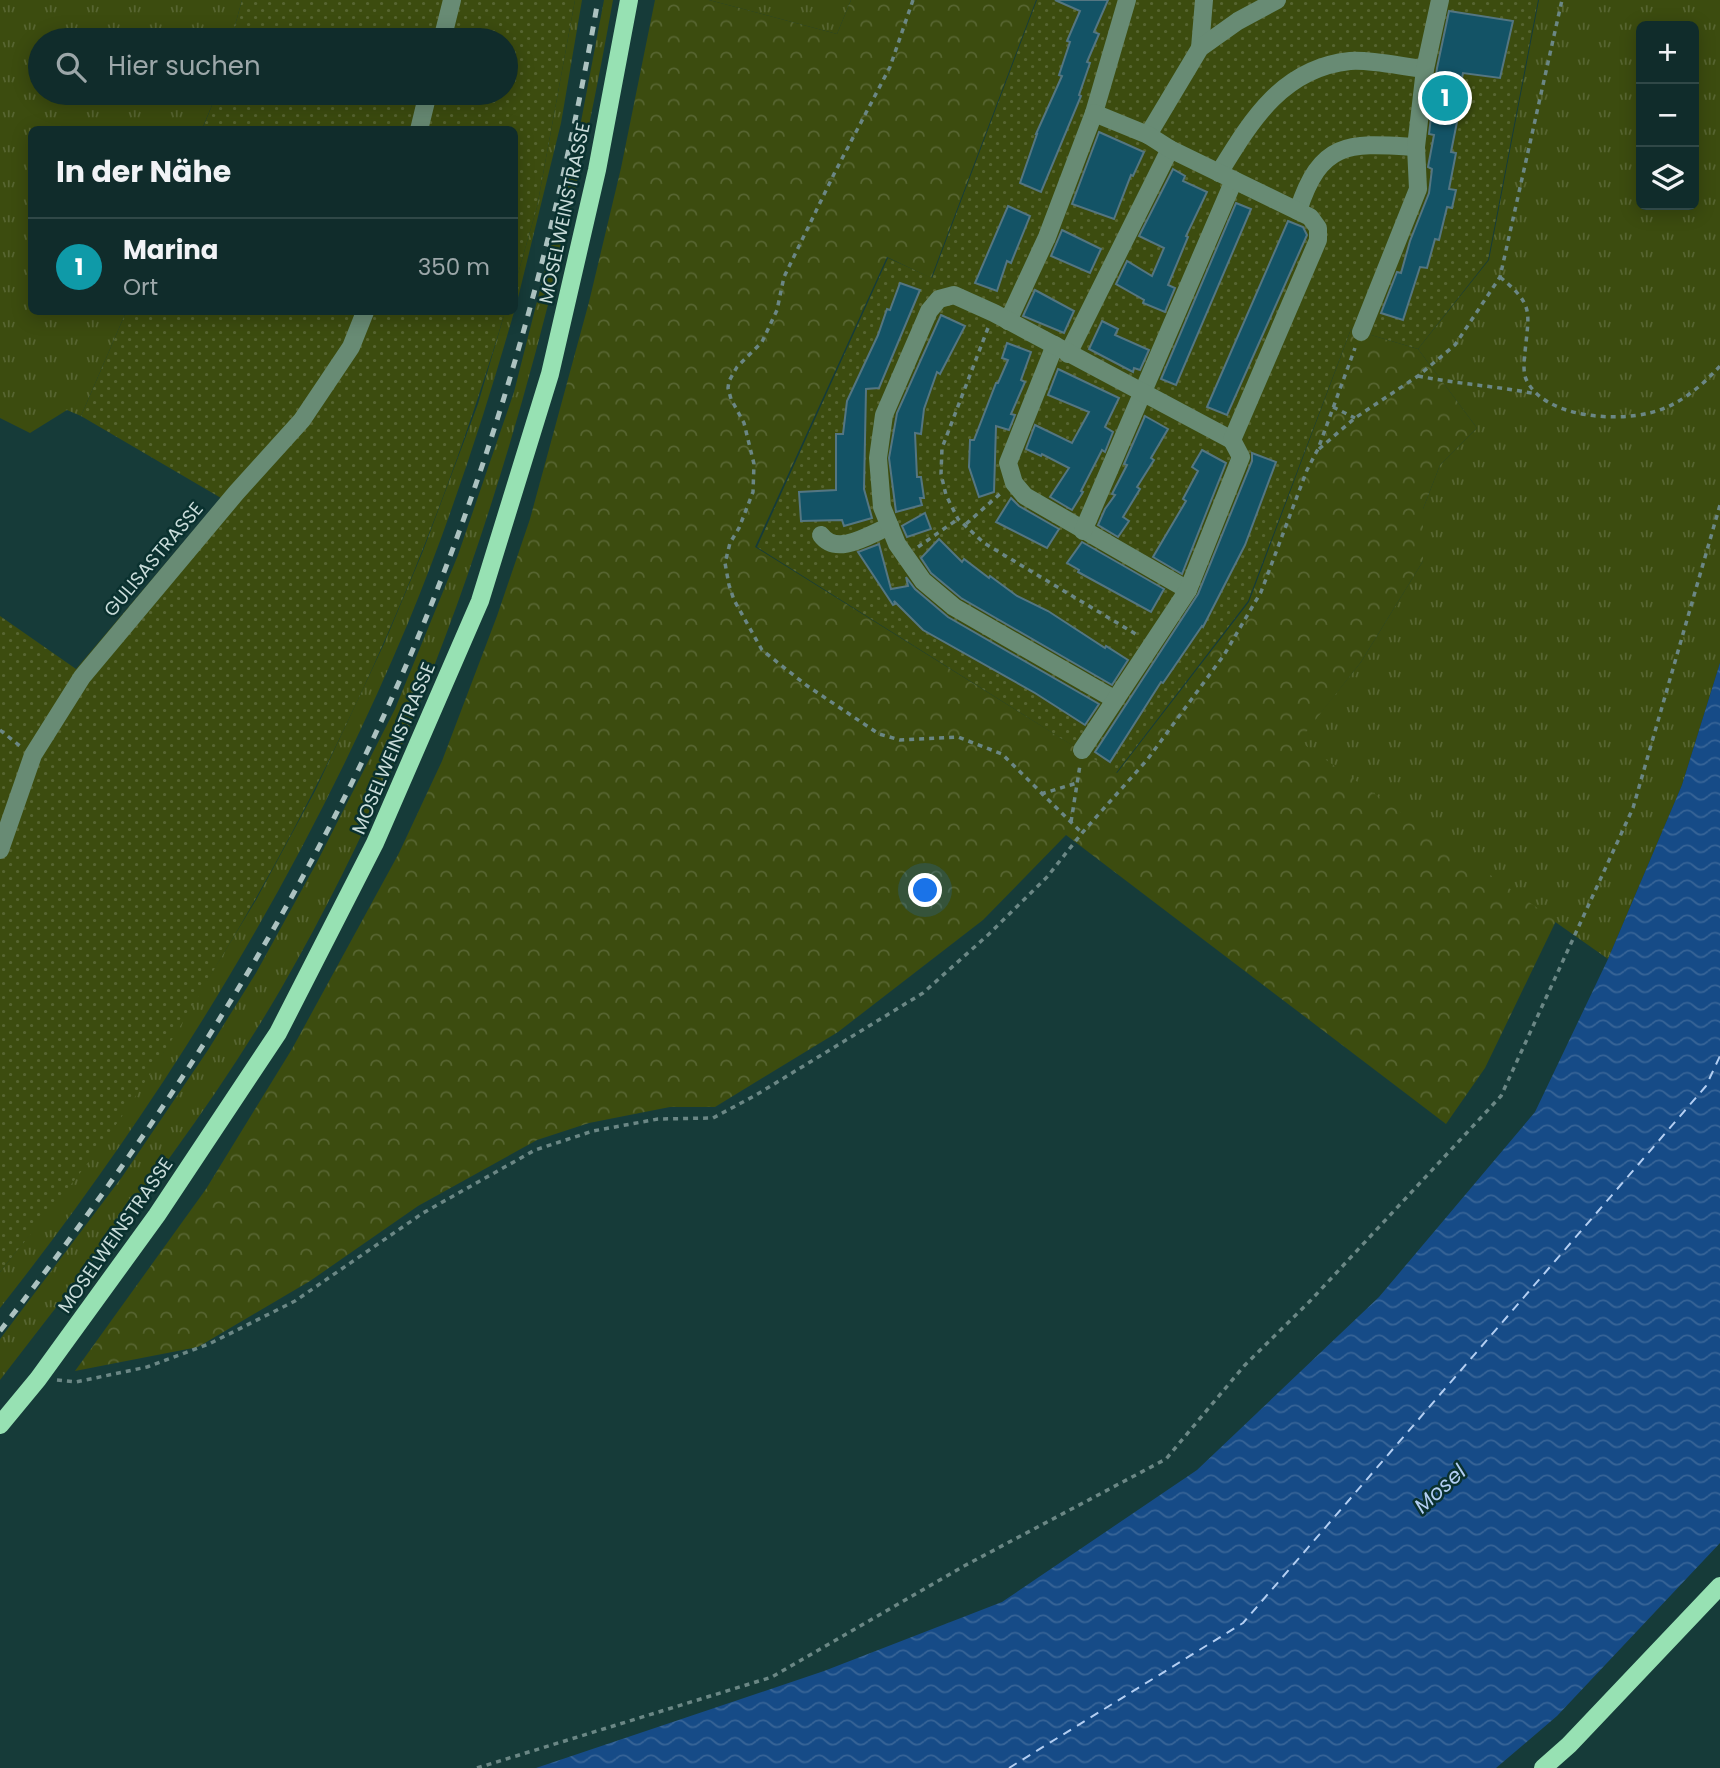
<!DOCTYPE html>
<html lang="de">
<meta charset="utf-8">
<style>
:root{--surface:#102c2b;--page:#1e3837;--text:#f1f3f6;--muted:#9ca7a9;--line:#304847;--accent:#ea580c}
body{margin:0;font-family:Poppins,sans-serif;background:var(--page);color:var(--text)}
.controls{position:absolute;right:21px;top:21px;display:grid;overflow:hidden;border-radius:10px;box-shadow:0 4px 18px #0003}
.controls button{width:63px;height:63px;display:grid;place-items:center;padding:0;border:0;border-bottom:2px solid var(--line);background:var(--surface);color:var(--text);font:35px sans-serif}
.you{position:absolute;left:926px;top:891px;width:24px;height:24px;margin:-18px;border:5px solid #fff;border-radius:50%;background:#1a73e8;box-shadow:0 0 0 10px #1a73e833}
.badge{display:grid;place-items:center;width:46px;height:46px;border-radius:50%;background:var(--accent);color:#fff;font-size:23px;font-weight:700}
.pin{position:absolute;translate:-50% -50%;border:4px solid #fff;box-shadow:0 2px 7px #0006}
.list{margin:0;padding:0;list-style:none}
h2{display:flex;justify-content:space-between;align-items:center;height:91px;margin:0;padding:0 28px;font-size:30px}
h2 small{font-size:23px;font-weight:400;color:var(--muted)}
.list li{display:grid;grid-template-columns:46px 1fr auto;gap:21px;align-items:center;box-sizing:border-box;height:98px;padding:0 28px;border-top:2px solid var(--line)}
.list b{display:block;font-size:26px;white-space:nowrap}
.list p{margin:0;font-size:23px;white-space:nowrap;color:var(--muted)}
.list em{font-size:23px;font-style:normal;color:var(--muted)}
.icon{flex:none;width:38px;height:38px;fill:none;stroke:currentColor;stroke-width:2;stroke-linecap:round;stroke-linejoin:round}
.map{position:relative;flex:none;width:1720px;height:1768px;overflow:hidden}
.search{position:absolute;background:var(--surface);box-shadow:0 4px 18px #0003;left:28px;top:28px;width:490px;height:77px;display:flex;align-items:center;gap:18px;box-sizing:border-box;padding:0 24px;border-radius:38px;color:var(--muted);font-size:26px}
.panel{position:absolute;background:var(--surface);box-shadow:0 4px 18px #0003;left:28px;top:126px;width:490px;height:189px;border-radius:10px}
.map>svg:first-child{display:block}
.grass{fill:url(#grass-tufts);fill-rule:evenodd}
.forest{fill:url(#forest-crowns)}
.park{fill:url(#park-dots)}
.water{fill:url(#water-waves)}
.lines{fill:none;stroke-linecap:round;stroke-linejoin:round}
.ferry{stroke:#b3cef2;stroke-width:2;stroke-dasharray:9 7;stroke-linecap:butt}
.building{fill:#135366;stroke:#547682;stroke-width:2}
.path{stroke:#6b8785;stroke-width:3.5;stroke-dasharray:5 5;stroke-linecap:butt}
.minor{stroke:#688b74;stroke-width:18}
.major{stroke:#97e1b3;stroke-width:18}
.rail{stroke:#acc2c0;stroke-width:5;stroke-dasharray:9 9;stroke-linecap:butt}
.labels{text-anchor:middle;stroke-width:5;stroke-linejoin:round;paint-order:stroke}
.street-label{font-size:19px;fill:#c9dcda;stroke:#0a312f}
.water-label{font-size:21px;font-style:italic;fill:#b3cef2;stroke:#0a312f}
</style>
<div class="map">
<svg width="1720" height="1768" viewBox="0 0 1720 1768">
<defs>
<pattern id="grass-tufts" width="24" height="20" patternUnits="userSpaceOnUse" patternTransform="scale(1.75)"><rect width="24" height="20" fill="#3c4c0f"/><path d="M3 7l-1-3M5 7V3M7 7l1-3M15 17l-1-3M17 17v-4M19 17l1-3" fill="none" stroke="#576531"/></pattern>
<pattern id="forest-crowns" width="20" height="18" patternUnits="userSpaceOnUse" patternTransform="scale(1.75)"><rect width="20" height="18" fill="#3c4c0f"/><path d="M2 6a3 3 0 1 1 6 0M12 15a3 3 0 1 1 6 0" fill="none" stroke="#576531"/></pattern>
<pattern id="park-dots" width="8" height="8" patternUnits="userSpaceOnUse" patternTransform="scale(1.75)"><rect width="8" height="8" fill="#3c4c0f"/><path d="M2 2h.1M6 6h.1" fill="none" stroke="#576531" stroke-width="1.8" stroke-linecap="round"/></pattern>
<pattern id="water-waves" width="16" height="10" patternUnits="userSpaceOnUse" patternTransform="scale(1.75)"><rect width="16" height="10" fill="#164b87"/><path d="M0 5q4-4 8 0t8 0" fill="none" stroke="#376497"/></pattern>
</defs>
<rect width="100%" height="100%" fill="#163b39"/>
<!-- grass -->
<g class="grass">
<polygon points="0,0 242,0 231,40 40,40 40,93 217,93 202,129 32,130 32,312 126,312 81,416 67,410 30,433 0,418"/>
<polygon points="575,0 582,0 561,123 515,310 515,284 537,207"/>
<path d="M604,0H613C552,342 456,684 282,987C201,1127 98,1252 0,1380V1339L122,1177L208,1050L256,973L316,864L395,709L458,555L514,392L576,148Z"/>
<polygon points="709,0 851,0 837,34"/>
<path d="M1539,0H1720V663L1682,785L1608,959L1298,741L1361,662L1423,561V509L1440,465L1477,428L1418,349L1489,260ZM1641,26H1694V205H1641Z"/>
<path d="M505,312H514C484,417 450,521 408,623C305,869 165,1099 0,1308V1272L105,1139L163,1053L256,900L315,791L384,644L423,551L478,404Z"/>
</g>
<!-- forest -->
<polygon class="forest" points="655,0 709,0 837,34 851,0 1036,0 931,278 887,257 755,547 1117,773 1249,602 1351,329 1418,349 1477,428 1440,465 1423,509 1423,561 1361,662 1299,741 1556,921 1485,1068 1446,1124 1066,835 983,920 838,1032 715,1107 670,1107 589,1123 537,1140 418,1206 310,1281 198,1347 75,1371 206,1189 292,1049 399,853 442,761 497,616 530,519 589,302 621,168"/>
<!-- park -->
<g class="park">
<polygon points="242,0 575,0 537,207 515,284 514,130 202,130 217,93 506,93 506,40 231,40"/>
<polygon points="1037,0 1538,0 1488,260 1418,349 1351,329 1248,601 1116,773 757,547 888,258 932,278"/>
<path d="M126,312H505C437,540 341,759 218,963C183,1023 146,1083 106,1139C72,1185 35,1228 0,1272V616L76,669L221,498L81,416Z"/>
</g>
<!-- water -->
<polygon class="water" points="1720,663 1720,1543 1557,1716 1496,1768 536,1768 824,1671 1002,1602 1197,1470 1379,1297 1535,1112 1608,959 1682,785"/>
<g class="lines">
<!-- ferry -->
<polyline class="ferry" points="1009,1768 1243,1623 1706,1086 1720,1056"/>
</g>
<!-- building -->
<g class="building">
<polygon points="1055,0 1108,0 1094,32 1099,34 1087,62 1090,63 1079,95 1081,96 1041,192 1020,183 1037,134 1036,134 1062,76 1059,75 1070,42 1067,41 1080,11"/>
<polygon points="1449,11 1513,21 1500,78 1463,73 1453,121 1457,122 1451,152 1456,153 1449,189 1456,190 1452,208 1447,207 1439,240 1435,239 1427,268 1420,267 1403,320 1381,313 1397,272 1401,273 1410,241 1429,193 1432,169 1428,167 1434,135 1429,134 1437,68"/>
<polygon points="1099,132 1144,152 1133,176 1131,175 1114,219 1072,204"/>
<polygon points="1173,169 1185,176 1183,181 1207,192 1186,236 1188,237 1168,285 1175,288 1165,312 1143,303 1144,300 1116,284 1127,261 1152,276 1164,248 1139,236"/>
<polygon points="1236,203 1251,209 1176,385 1161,379"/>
<polygon points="1008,206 1030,216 1011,263 1007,261 997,291 975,283"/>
<polygon points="1288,221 1303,227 1307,235 1227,415 1207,407"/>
<polygon points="1062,230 1101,249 1090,273 1051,256"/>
<polygon points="900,283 920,290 879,388 866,389 864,489 872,518 844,526 842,520 801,521 799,492 836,490 836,434 843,434 847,401 878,335 887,309 890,310"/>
<polygon points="1035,290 1074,311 1064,333 1023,316"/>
<polygon points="941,315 965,326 940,374 937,372 924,409 921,434 915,433 917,477 921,477 924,498 920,498 922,505 896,512 889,458 897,413"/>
<polygon points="1102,321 1118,329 1115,335 1149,350 1140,370 1134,368 1133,372 1089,349"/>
<polygon points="1007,343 1031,352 1021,380 1025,382 1011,414 1015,415 1009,430 996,426 994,492 979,497 969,467 970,440 974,440 996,383 998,383 1008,360 1002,358"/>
<polygon points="1058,369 1119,398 1105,427 1113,432 1105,452 1102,450 1081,491 1083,492 1072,510 1050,497 1069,468 1042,454 1041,456 1026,449 1035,425 1072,443 1089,412 1048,395"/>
<polygon points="1145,416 1168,429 1151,458 1154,460 1137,487 1140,489 1123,517 1129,521 1118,537 1098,525 1105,509 1115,495 1112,494 1127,465 1124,464"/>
<polygon points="1202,450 1226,463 1182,574 1153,557 1186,501 1183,499 1198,471 1192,467"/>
<polygon points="1252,453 1276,462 1245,545 1203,627 1202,626 1163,683 1161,682 1110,762 1095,752 1198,594 1252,461"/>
<polygon points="1011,498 1019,506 1059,529 1047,548 996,522"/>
<polygon points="925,513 931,529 907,537 902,526"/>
<polygon points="939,539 962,562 964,559 989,578 990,576 1017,596 1048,611 1105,648 1106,646 1128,660 1112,685 961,598 931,573 921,558"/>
<polygon points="1082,542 1164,589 1151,612 1078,572 1079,570 1067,563"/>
<polygon points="879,544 891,589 908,586 906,577 915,589 948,617 1099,704 1085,725 1035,693 923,630 894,601 895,604 893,605 858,552"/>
</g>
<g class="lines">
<!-- path -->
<g class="path">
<polyline points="913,0 890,67 835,172 784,277 777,310 762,342 737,367 729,381 728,388 731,399 744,423 754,464 753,492 739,528 730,543 725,563 729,585 734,600 762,650 806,685 879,734 900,740 958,737 1002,754 1082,833"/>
<path d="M1500,277C1534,305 1529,311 1525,352C1524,360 1523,372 1526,379C1543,417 1613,422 1649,413C1677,407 1701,387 1720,366"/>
<polyline points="988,328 942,448 941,474 946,495 958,519 984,543 1139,636"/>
<path d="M1418,376C1457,384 1497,386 1536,394"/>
<polyline points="1333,407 1355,418"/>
<polyline points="1319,449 1355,418 1418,376 1455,345 1500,277 1562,0"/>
<polyline points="966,524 1001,493"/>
<polyline points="918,547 958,519"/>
<polyline points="0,730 20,746"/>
<polyline points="1041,794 1077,783"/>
<polyline points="1071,822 1080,765"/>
<polyline points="57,1380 76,1382 147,1367 209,1344 295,1301 423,1213 535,1150 593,1131 658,1119 713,1118 756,1095 923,993 989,934 1047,877 1082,833 1147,760 1224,655 1261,592 1307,470 1318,449 1355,348"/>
<polyline points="477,1768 772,1677 964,1566 1166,1459 1244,1366 1311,1300 1501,1096 1633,808 1720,505"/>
</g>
<!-- minor -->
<g class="minor">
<polyline points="442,40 452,0"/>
<polyline points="1200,48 1204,0"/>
<polyline points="419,130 428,93"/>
<polyline points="1148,135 1200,48 1238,21 1277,0"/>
<path d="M1219,173C1251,121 1282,68 1350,61C1370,59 1404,67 1425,69"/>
<path d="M1298,211C1321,139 1350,143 1416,147"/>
<polyline points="1008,321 1047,237 1094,113 1127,0"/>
<polyline points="1361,332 1418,189 1416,147 1425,69 1440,0"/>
<polyline points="1055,345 1008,463 1014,483 1025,496 1188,590"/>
<polyline points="1068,354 1170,149"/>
<polyline points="1083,531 1234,180"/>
<path d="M821,535C837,557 870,534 890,526"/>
<polyline points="1114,699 954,607 923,581 897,544 882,507 878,458 884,415 929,311 939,299 954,295 994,313 1232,440"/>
<polyline points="1082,750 1188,590 1241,457 1232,440 1318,240 1318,228 1310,217 1170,149 1148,135 1094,113"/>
<polyline points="0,850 33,755 82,677 236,493 302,420 351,347 365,312"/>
</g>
<!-- major -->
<g class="major">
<polyline points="0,1425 38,1379 157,1215 278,1033 375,843 480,601 550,374 597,170 629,0"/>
<polyline points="1543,1768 1569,1745 1720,1586"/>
</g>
<!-- rail -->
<path class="rail" d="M0,1331C126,1169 241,999 335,816C467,561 549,282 598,0"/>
</g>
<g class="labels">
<!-- street labels -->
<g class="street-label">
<text transform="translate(564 213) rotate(-78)" y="7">MOSELWEINSTRASSE</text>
<text transform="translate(153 559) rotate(-50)" y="7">GULISASTRASSE</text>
<text transform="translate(393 748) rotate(-67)" y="7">MOSELWEINSTRASSE</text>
<text transform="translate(115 1235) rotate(-55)" y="7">MOSELWEINSTRASSE</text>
</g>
<!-- water labels -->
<g class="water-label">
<text transform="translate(1440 1489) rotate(-42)" y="7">Mosel</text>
</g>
</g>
</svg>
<div class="controls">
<button>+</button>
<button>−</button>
<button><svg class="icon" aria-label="layers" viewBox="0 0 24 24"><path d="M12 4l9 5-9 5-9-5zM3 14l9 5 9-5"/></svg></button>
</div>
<div class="you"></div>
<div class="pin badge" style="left:1445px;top:98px;background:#0f9aa8">1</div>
<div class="search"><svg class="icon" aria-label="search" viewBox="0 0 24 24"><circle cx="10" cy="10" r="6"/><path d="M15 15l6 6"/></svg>Hier suchen</div>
<section class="panel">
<h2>In der Nähe<small></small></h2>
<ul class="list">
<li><span class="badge" style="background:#0f9aa8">1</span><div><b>Marina</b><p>Ort</p></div><em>350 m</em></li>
</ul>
</section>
</div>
